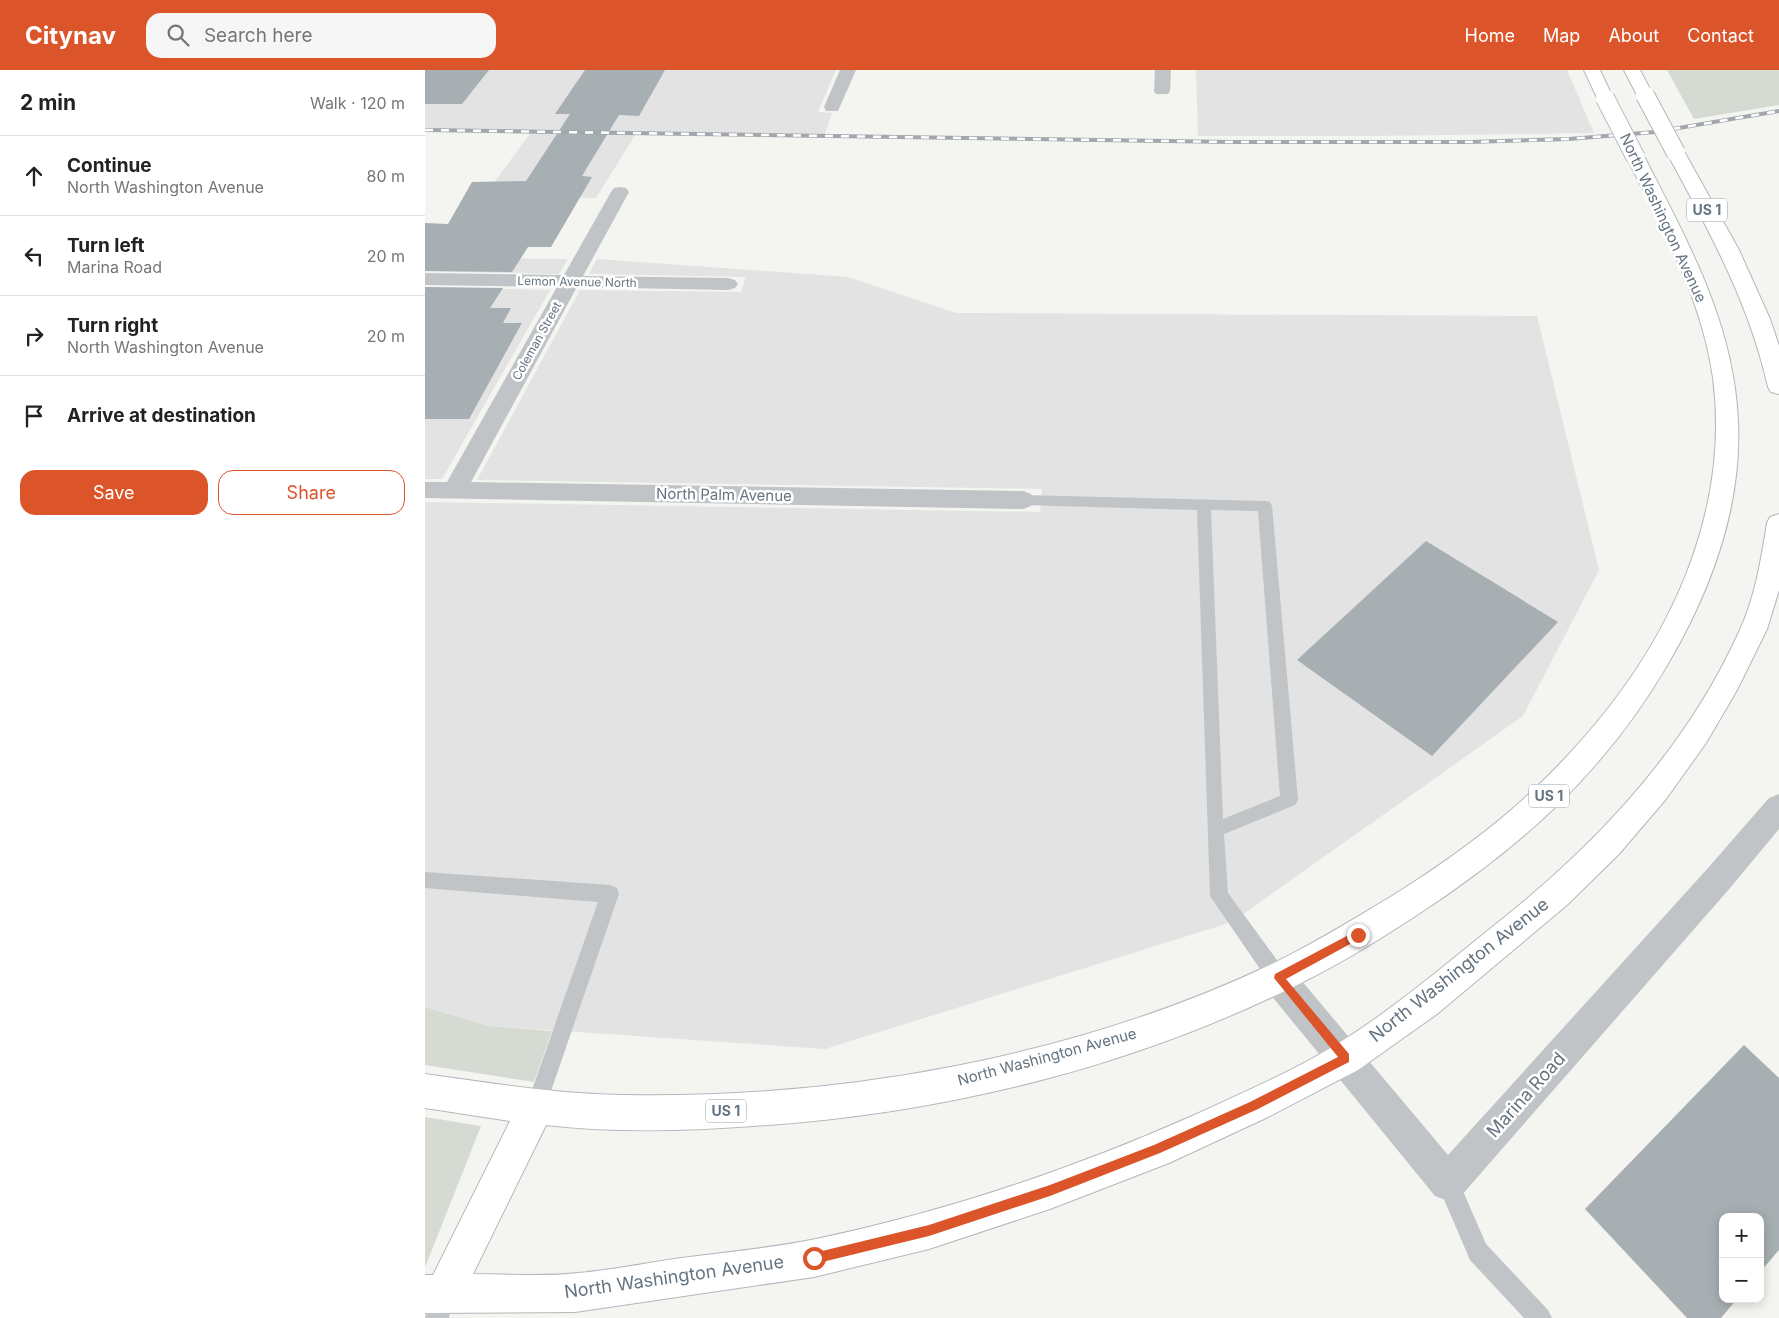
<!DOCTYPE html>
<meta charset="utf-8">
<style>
:root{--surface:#fff;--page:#f6f6f6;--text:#222;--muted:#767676;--line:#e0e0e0;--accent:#dc552a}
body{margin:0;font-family:Inter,sans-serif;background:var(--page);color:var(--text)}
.controls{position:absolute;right:15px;bottom:15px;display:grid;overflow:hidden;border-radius:10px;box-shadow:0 2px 12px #0003}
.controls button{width:45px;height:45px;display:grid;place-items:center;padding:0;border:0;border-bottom:1px solid var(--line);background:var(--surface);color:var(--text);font:25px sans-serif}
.stop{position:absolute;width:15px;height:15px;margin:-11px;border:4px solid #dc552a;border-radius:50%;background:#fff}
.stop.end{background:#dc552a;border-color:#fff;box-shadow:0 1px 5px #0008}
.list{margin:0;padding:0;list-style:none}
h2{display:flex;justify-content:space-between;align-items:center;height:65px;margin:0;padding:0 20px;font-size:21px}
h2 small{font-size:16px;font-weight:400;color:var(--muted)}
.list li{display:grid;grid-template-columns:32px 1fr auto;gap:15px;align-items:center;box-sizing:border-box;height:80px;padding:0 20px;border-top:1px solid var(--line)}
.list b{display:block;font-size:19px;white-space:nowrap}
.list p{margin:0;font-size:16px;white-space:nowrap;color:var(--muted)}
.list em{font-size:16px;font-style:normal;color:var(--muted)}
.actions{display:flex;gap:10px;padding:15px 20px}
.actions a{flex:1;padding:11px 0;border:1px solid var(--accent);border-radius:15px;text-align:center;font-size:18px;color:var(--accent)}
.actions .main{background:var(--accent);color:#fff}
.icon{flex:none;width:28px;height:28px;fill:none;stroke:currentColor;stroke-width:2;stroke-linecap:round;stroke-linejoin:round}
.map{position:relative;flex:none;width:1354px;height:1248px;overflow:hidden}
header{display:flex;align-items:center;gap:30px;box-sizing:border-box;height:70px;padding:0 25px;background:var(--accent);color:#fff}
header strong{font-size:24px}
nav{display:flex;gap:28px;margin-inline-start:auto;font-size:18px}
.search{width:350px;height:45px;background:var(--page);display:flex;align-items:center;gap:12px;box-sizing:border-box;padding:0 18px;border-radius:15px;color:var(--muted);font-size:19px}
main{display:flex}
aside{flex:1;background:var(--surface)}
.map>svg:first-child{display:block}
.built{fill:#e2e3e2}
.green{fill:#d5dbd2}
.building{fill:#a7afb3}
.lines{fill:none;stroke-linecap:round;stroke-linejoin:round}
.primary-casing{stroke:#b3b7bb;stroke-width:2}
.service{fill:#c0c4c7;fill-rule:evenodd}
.minor{fill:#c0c4c7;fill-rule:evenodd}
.primary{fill:#fff;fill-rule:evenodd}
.rail-casing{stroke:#a1a7ac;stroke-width:4}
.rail{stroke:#fff;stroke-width:2.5;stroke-dasharray:8;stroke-linecap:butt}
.primary-bridge-casing{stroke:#b3b7bb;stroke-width:20;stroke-linecap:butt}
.primary-bridge{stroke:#fff;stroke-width:18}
.route{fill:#dc552a}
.labels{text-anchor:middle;stroke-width:5;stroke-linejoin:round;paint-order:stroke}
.far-street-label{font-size:12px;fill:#657481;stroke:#fff}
.shield{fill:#fff;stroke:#939ea7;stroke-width:1}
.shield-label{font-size:14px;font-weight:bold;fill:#657481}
.street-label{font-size:15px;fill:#657481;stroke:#fff}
.near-street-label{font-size:18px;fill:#657481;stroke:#fff}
</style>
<header>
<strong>Citynav</strong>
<div class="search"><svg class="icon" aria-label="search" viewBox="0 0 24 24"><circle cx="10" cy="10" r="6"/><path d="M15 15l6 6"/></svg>Search here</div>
<nav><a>Home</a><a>Map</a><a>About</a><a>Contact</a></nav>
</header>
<main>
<aside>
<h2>2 min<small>Walk · 120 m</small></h2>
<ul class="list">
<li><svg class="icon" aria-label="ahead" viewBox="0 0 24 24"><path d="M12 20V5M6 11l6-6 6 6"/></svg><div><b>Continue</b><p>North Washington Avenue</p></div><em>80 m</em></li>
<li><svg class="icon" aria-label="left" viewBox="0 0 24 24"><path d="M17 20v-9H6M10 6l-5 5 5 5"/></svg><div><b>Turn left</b><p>Marina Road</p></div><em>20 m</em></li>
<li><svg class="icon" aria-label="right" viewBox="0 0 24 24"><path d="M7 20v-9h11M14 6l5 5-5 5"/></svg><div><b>Turn right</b><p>North Washington Avenue</p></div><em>20 m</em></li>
<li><svg class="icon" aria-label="arrive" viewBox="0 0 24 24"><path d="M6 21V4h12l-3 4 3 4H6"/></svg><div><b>Arrive at destination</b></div></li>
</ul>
<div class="actions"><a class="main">Save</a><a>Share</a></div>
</aside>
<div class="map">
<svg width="1354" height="1248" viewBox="0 0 1354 1248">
<rect width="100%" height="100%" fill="#f4f4f1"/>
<!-- built -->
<g class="built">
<polygon points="0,0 411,0 393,42 407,43 400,64 212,62 171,128 60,125 106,62 0,60"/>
<polygon points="771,0 1142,0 1169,63 939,66 773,66"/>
<polygon points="0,187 143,189 134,204 0,201"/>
<polygon points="172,189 423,207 531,243 1112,246 1174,500 1098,646 807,852 400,979 63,956 0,937 0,432 615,442 617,419 52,410 155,220 316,222 321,207 164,204"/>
<polygon points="0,217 125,220 17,409 0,409"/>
</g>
<!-- green -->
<g class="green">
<polygon points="1242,0 1354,0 1354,35 1269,49"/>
<polygon points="0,937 63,956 127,961 109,1012 0,995"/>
<polygon points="0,1047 56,1056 1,1195 0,1195"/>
</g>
<!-- building -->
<g class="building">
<polygon points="0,0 64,0 37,34 0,34"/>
<polygon points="160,0 240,0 214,46 194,45 157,106 167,107 126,177 103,177 87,202 0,201 0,153 23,154 47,112 101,111 145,44 130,44"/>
<polygon points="0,217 78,218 65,238 86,238 78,253 97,253 44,349 0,349"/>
<polygon points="1001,471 1133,552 1007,686 872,590"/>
<polygon points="1319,975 1354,1008 1354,1180 1335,1202 1335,1147 1298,1147 1298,1229 1312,1229 1296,1248 1262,1248 1160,1139"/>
</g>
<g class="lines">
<defs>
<g id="primary">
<polygon points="1159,0 1175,0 1188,28 1186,32 1174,32"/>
<polygon points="1199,0 1215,0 1228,25 1226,29 1214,29"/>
<path d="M1251,78L1257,79L1260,83L1314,180L1345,249L1354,276V324L1346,322L1343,317C1324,232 1283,159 1242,83L1245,79Z"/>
<path d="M1211,83L1217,84L1220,88C1263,172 1309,254 1313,351C1317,436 1286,520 1244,592C1180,703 1095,778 989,847C954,870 918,892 880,911C710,997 519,1044 329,1056C260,1061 190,1063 121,1055L48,1204C83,1204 118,1207 153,1203C187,1200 222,1193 256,1188C301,1182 347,1178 391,1169C519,1142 645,1100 765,1047C813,1025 864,1003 909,976C968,940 1022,893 1076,850C1174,772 1262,677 1314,562C1330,528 1336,490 1342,453L1345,447L1354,444V520L1342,559L1312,620L1281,673L1241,729L1194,784L1142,835L1012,944L933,1000L841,1048L744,1093L625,1139L504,1179L389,1207L150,1242L0,1243V1205H8L85,1051L0,1038V1004C66,1013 131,1024 198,1025C417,1029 653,987 851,892C891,872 929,849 967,826C1053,772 1117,721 1181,641C1255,548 1304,429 1288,308C1277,229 1237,158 1202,88L1205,84Z"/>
</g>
</defs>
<!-- primary casing -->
<use href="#primary" class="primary-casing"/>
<!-- service -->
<g class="service">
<path d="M598,425L840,431L845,432L847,436L873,730L870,735L799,764L803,823L860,901L863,908L860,915L853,917L846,915L785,826L772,440L598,435L593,434L591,430L593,426ZM786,440L833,441L855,726L798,749Z"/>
<polygon points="0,802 185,815 192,818 194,824 118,1044 111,1047 104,1044 101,1037 173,832 0,818"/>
<polygon points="1023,1102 1031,1105 1061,1174 1123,1240 1127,1248 1099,1248 1045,1190 1012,1113 1015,1105"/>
<polygon points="18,1214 26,1217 29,1225 24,1248 0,1248 10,1217"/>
</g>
<!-- minor -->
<g class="minor">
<polygon points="415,0 431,0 413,41 401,41 399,37"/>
<polygon points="730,0 746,0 745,21 743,24 731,24 729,21"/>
<polygon points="195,117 201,118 204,122 158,206 303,208 310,210 313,214 310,218 303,220 152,217 46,412 598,421 606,424 610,430 606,436 598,439 0,428 0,412 22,412 132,217 0,215 0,203 139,205 186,122 189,118"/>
<polygon points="1354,724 1354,759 1305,818 1036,1126 1023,1131 1010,1126 841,919 837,908 841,897 853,892 865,897 1023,1085 1283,798 1344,728"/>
</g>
<!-- primary -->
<use href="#primary" class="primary"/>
<defs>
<polyline id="rail" points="0,60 807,72 1044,72 1144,69 1230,62 1354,41"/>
</defs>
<!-- rail casing -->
<use href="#rail" class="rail-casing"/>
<!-- rail -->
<use href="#rail" class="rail"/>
<defs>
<g id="primary-bridge">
<polyline points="1220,25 1251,83"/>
<polyline points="1180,28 1211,88"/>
</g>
</defs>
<!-- primary-bridge casing -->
<use href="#primary-bridge" class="primary-bridge-casing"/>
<!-- primary-bridge -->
<use href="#primary-bridge" class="primary-bridge"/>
</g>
<!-- route -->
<polygon class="route" points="933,860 936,862 936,868 861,909 924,984 924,992 833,1039 735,1083 625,1126 504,1166 389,1194 385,1192 383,1188 385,1184 389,1183 504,1155 625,1115 729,1075 825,1032 913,987 849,908 850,904"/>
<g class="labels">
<!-- far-street labels -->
<g class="far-street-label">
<text transform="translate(152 212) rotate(1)" y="4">Lemon Avenue North</text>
<text transform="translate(112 271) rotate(-61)" y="4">Coleman Street</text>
</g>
<!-- shield labels -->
<g class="shield">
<rect x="1262" y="128.5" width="40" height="23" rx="4"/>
<rect x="1104" y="714.5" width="40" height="23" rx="4"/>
<rect x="281" y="1029.5" width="40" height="23" rx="4"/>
</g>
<g class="shield-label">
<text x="1282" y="145">US 1</text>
<text x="1124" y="731">US 1</text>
<text x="301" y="1046">US 1</text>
</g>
<!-- street labels -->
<g class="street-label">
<text transform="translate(1238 148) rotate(65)" y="5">North Washington Avenue</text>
<text transform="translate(299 425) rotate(1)" y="5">North Palm Avenue</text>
<text transform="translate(622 987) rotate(-15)" y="5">North Washington Avenue</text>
</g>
<!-- near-street labels -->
<g class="near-street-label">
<text transform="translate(1034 900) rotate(-38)" y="6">North Washington Avenue</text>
<text transform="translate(1101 1025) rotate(-48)" y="6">Marina Road</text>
<text transform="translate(249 1207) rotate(-8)" y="6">North Washington Avenue</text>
</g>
</g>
</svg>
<div class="controls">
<button>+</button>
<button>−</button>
</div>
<div class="stop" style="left:389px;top:1188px"></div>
<div class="stop end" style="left:933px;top:865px"></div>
</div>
</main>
